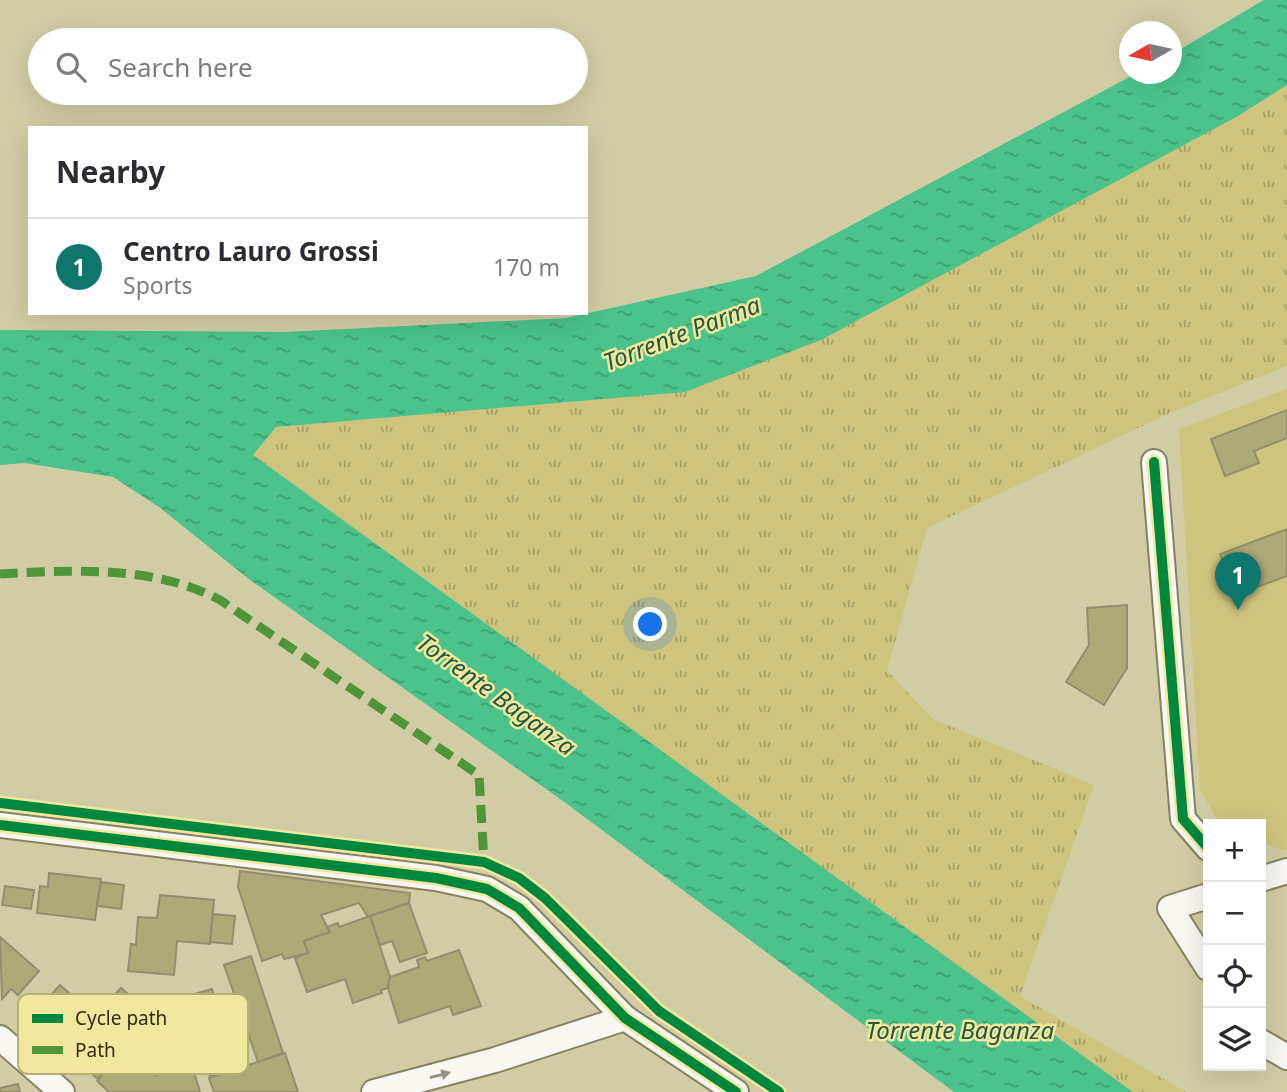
<!DOCTYPE html>
<meta charset="utf-8">
<style>
:root{--surface:#fff;--page:#f2f2f3;--text:#2b2b33;--muted:#7c7c81;--line:#e1e1e2;--accent:#0f766e}
body{margin:0;font-family:"Noto Sans",sans-serif;background:var(--page);color:var(--text)}
.controls{position:absolute;right:21px;bottom:21px;display:grid;overflow:hidden;border-radius:0px;box-shadow:0 7px 28px #0002}
.controls button{width:63px;height:63px;display:grid;place-items:center;padding:0;border:0;border-bottom:2px solid var(--line);background:var(--surface);color:var(--text);font:35px sans-serif}
.compass{position:absolute;left:1119px;top:21px;width:63px;height:63px;border-radius:50%;background:var(--surface);box-shadow:0 7px 28px #0002;rotate:261deg}
.you{position:absolute;left:651px;top:625px;width:24px;height:24px;margin:-18px;border:5px solid #fff;border-radius:50%;background:#1a73e8;box-shadow:0 0 0 10px #1a73e833}
.badge{display:grid;place-items:center;width:46px;height:46px;border-radius:50%;background:var(--accent);color:#fff;font-size:23px;font-weight:700}
.pin{position:absolute;translate:-50% -58px;filter:drop-shadow(0 2px 4px #0008)}
.pin::after{content:'';position:absolute;top:37px;width:24px;height:21px;background:inherit;clip-path:polygon(0 0,100% 0,50% 100%)}
.list{margin:0;padding:0;list-style:none}
h2{display:flex;justify-content:space-between;align-items:center;height:91px;margin:0;padding:0 28px;font-size:30px}
h2 small{font-size:23px;font-weight:400;color:var(--muted)}
.list li{display:grid;grid-template-columns:46px 1fr auto;gap:21px;align-items:center;box-sizing:border-box;height:98px;padding:0 28px;border-top:2px solid var(--line)}
.list b{display:block;font-size:26px;white-space:nowrap}
.list p{margin:0;font-size:23px;white-space:nowrap;color:var(--muted)}
.list em{font-size:23px;font-style:normal;color:var(--muted)}
.icon{flex:none;width:38px;height:38px;fill:none;stroke:currentColor;stroke-width:2;stroke-linecap:round;stroke-linejoin:round}
.map{position:relative;flex:none;width:1287px;height:1092px;overflow:hidden}
.search{position:absolute;background:var(--surface);box-shadow:0 7px 28px #0002;left:28px;top:28px;width:560px;height:77px;display:flex;align-items:center;gap:18px;box-sizing:border-box;padding:0 24px;border-radius:38px;color:var(--muted);font-size:26px}
.panel{position:absolute;background:var(--surface);box-shadow:0 7px 28px #0002;left:28px;top:126px;width:560px;height:189px;border-radius:0px}
.map>svg:first-child{display:block}
.grass{fill:url(#grass-tufts)}
.garden{fill:#cfc47d}
.water{fill:url(#water-ripples)}
.building{fill:#afa877;stroke:#938e6f;stroke-width:2}
.lines{fill:none;stroke-linecap:round;stroke-linejoin:round}
.minor-casing{stroke:#878362;stroke-width:28}
.minor{stroke:#f8f7f2;stroke-width:24}
.quiet{stroke:#4e9639;stroke-width:9;stroke-dasharray:18 9;stroke-linecap:butt}
.cycleway-casing{stroke:#f2e79f;stroke-width:15}
.cycleway{stroke:#00873e;stroke-width:10}
.oneway{fill:#949280}
.labels{text-anchor:middle;stroke-width:5;stroke-linejoin:round;paint-order:stroke}
.water-label{font-size:24px;font-style:italic;fill:#215a3f;stroke:#f2e79f}
.key{fill:#f2e79f;stroke:#b8af74;stroke-width:2}
.key-label{font-size:19px;fill:#312c0f}
</style>
<div class="map">
<svg width="1287" height="1092" viewBox="0 0 1287 1092">
<defs>
<pattern id="grass-tufts" width="24" height="20" patternUnits="userSpaceOnUse" patternTransform="scale(1.75)"><rect width="24" height="20" fill="#cfc47d"/><path d="M3 7l-1-3M5 7V3M7 7l1-3M15 17l-1-3M17 17v-4M19 17l1-3" fill="none" stroke="#a99f65"/></pattern>
<pattern id="water-ripples" width="26" height="14" patternUnits="userSpaceOnUse" patternTransform="scale(1.75)"><rect width="26" height="14" fill="#4bc38a"/><path d="M2 4q2-2 4 0t4 0M15 11q2-2 4 0t4 0" fill="none" stroke="#3f9f6f"/></pattern>
</defs>
<rect width="100%" height="100%" fill="#d2cca5"/>
<!-- grass -->
<polygon class="grass" points="1287,85 1287,366 1170,413 927,528 887,671 933,719 1094,785 1020,996 1186,1092 1133,1092 253,455 276,427 685,392 1238,116"/>
<!-- garden -->
<polygon class="garden" points="1287,389 1287,849 1281,850 1261,842 1261,824 1220,824 1200,790 1179,429"/>
<!-- water -->
<polygon class="water" points="1264,0 1287,0 1287,85 1238,116 821,340 685,392 276,427 253,455 1133,1092 954,1092 563,801 250,580 159,507 113,477 25,463 0,465 0,330 285,332 566,318 756,276 1135,74 1172,74 1172,54"/>
<!-- building -->
<g class="building">
<polygon points="1287,410 1287,438 1254,451 1259,463 1225,476 1211,439"/>
<polygon points="1287,529 1287,576 1235,595 1220,554"/>
<polygon points="1127,605 1127,668 1104,705 1066,682 1089,645 1087,608"/>
<polygon points="240,871 410,893 409,903 368,917 359,903 321,915 330,932 304,941 308,953 284,959 282,954 262,961 238,887"/>
<polygon points="49,873 101,879 95,920 37,913 40,886 48,887"/>
<polygon points="101,882 124,885 121,909 97,906"/>
<polygon points="5,886 34,890 31,909 2,905"/>
<polygon points="160,895 214,900 210,944 177,941 174,975 128,971 131,944 136,945 138,917 157,918"/>
<polygon points="409,903 427,953 400,962 392,941 380,945 370,916"/>
<polygon points="213,914 235,916 232,944 210,942"/>
<polygon points="370,916 390,977 388,988 381,990 382,993 353,1003 345,979 307,992 295,958 308,953 304,941 330,932 327,927 338,923 339,927"/>
<polygon points="0,937 39,971 18,995 11,989 2,999"/>
<polygon points="459,950 481,1006 453,1015 450,1006 399,1023 388,988 390,977 419,967 417,960 425,957 427,961"/>
<polygon points="251,956 283,1053 258,1062 224,965"/>
<polygon points="60,985 104,1024 100,1029 124,1049 98,1079 62,1052 64,1049 59,1045 64,1040 52,1035 50,1037 35,1024 34,1015 29,1010 38,998 44,1003"/>
<polygon points="121,988 140,1004 172,1000 178,1019 134,1025 108,1002"/>
<polygon points="212,989 235,1069 210,1077 184,997"/>
<polygon points="125,1048 154,1070 155,1075 192,1065 200,1092 109,1092 97,1081"/>
<polygon points="285,1053 298,1092 214,1092 209,1078"/>
<polygon points="18,1084 20,1092 0,1092 0,1088"/>
</g>
<g class="lines">
<defs>
<g id="minor">
<polyline points="1154,462 1183,819 1208,848"/>
<polyline points="0,825 436,878 487,889 519,908 625,1018 736,1092"/>
<polyline points="1261,879 1287,871"/>
<polyline points="1208,896 1170,908 1208,968"/>
<polyline points="0,1038 62,1092"/>
<polyline points="1261,1042 1287,1057"/>
<polyline points="374,1092 495,1060 625,1018"/>
</g>
</defs>
<!-- minor casing -->
<use href="#minor" class="minor-casing"/>
<!-- minor -->
<use href="#minor" class="minor"/>
<!-- quiet -->
<path class="quiet" d="M0,574C72,570 154,565 220,600L479,775L484,862"/>
<defs>
<g id="cycleway">
<polyline points="1154,462 1183,819 1208,848"/>
<polyline points="0,803 484,862 519,878 545,898 659,1011 779,1092"/>
<polyline points="0,825 436,878 487,889 519,908 625,1018 736,1092"/>
</g>
</defs>
<!-- cycleway casing -->
<use href="#cycleway" class="cycleway-casing"/>
<!-- cycleway -->
<use href="#cycleway" class="cycleway"/>
</g>
<!-- one-way arrows -->
<defs><path id="oneway-solid" d="M-6-.8H1V-3.2L6.5 0L1 3.2V.8H-6Z" transform="scale(1.75)"/></defs>
<use class="oneway" href="#oneway-solid" transform="translate(440 1075) rotate(-15)"/>
<g class="labels">
<!-- water labels -->
<g class="water-label">
<text transform="translate(682 334) rotate(-21)" y="8">Torrente Parma</text>
<text transform="translate(496 695) rotate(36)" y="8">Torrente Baganza</text>
<text x="960" y="1039">Torrente Baganza</text>
</g>
</g>
<!-- legend -->
<rect x="18" y="994" width="230" height="80" rx="10" class="key"/>
<rect x="32" y="1014" width="31" height="9" fill="#00873e"/>
<rect x="32" y="1046" width="31" height="8" fill="#4e9639"/>
<g class="key-label">
<text x="75" y="1025">Cycle path</text>
<text x="75" y="1057">Path</text>
</g>
</svg>
<div class="controls">
<button>+</button>
<button>−</button>
<button><svg class="icon" aria-label="locate" viewBox="0 0 24 24"><circle cx="12" cy="12" r="6"/><path d="M12 2v4M12 18v4M2 12h4M18 12h4"/></svg></button>
<button><svg class="icon" aria-label="layers" viewBox="0 0 24 24"><path d="M12 4l9 5-9 5-9-5zM3 14l9 5 9-5"/></svg></button>
</div>
<svg class="compass" viewBox="-18 -18 36 36"><path d="M0-13l5 13h-10z" fill="#e53935"/><path d="M0 13l5-13h-10z" fill="#7c7c81"/></svg>
<div class="you"></div>
<div class="pin badge" style="left:1238px;top:610px">1</div>
<div class="search"><svg class="icon" aria-label="search" viewBox="0 0 24 24"><circle cx="10" cy="10" r="6"/><path d="M15 15l6 6"/></svg>Search here</div>
<section class="panel">
<h2>Nearby<small></small></h2>
<ul class="list">
<li><span class="badge">1</span><div><b>Centro Lauro Grossi</b><p>Sports</p></div><em>170 m</em></li>
</ul>
</section>
</div>
